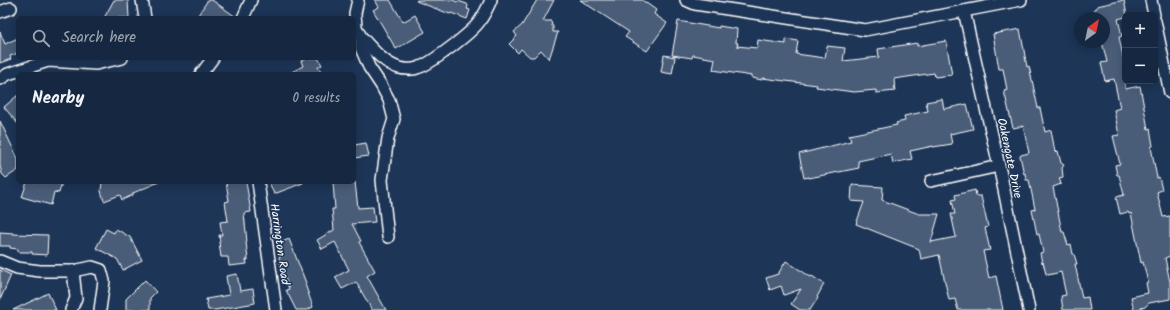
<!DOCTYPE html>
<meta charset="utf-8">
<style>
:root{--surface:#162841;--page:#1f3048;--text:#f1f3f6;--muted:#9ea6b1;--line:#35445a}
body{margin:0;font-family:Kalam,sans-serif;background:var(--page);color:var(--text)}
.controls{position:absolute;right:12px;top:12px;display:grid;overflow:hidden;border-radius:6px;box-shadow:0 2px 10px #0003}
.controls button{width:36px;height:36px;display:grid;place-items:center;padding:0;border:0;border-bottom:1px solid var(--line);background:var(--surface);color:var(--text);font:20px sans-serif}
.compass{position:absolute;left:1074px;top:12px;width:36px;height:36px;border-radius:50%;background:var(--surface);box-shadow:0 2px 10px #0003;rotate:33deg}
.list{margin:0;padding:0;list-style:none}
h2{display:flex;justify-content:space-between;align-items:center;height:52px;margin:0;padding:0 16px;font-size:17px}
h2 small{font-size:13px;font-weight:400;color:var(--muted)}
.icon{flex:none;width:22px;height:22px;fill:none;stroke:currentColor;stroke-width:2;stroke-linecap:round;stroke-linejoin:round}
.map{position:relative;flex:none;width:1170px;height:310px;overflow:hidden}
.search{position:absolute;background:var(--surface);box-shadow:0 2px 10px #0003;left:16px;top:16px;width:340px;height:44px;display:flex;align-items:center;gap:10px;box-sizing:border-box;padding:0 14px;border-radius:6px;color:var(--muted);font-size:15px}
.panel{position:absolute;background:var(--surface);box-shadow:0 2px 10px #0003;left:16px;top:72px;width:340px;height:112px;border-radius:6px}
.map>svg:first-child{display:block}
.building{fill:#4a5d79;stroke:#fff}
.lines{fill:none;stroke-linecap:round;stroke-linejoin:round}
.street-casing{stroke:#fff;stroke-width:14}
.street{stroke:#1d3557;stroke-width:11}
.labels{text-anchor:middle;stroke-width:3;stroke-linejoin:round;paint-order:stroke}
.street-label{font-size:12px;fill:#fff;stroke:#1d3557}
</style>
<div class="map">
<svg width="1170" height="310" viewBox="0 0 1170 310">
<rect width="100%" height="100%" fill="#1d3557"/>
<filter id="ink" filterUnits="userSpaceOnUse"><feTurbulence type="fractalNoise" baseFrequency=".025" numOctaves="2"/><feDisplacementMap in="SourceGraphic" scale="8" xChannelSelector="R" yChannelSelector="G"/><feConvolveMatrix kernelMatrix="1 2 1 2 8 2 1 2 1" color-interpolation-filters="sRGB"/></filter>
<g filter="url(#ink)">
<!-- building -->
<g class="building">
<polygon points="114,0 128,0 129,18 104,18"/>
<polygon points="208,0 212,0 236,17 236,18 196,18"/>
<polygon points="375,0 390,0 403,22 415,15 425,32 396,49 373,10 379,7"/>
<polygon points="417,0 453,0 457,2 458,1 467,4 468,6 467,9 470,10 467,19 451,13 450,14 442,11 416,1"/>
<polygon points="537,0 554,0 543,21 551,21 552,26 553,26 553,32 558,32 549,59 541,50 534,57 530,57 521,49 518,53 509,44 517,36 514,32 522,25"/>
<polygon points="580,0 642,0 656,10 654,14 667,23 647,51 625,37 629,32"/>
<polygon points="1124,0 1127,15 1125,15 1125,17 1118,19 1122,36 1119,37 1125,66 1125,89 1140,86 1148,129 1150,128 1153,146 1151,147 1157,178 1159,177 1162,190 1157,192 1163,217 1170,216 1170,256 1165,258 1170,282 1170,299 1149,303 1145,307 1134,310 1131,297 1148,293 1146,283 1148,282 1143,262 1141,263 1131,213 1129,214 1128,212 1120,214 1116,197 1124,195 1119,175 1117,175 1115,165 1120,164 1113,136 1119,135 1114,110 1120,108 1114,79 1105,81 1101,63 1107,62 1102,42 1104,42 1104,18 1096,18 1094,9 1097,8 1097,6"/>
<polygon points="678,21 719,28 719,26 737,29 736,43 738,43 737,46 757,48 758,40 786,44 786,39 798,41 796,54 825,58 827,46 845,48 843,61 879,57 878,49 917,43 917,46 946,41 952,75 935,77 934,73 894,79 895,91 876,93 876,90 854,92 816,87 817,85 762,78 762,80 752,78 752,76 713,70 715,59 693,55 692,58 672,55"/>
<polygon points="1020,29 1027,67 1029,66 1038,108 1040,108 1045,132 1051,130 1055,152 1058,151 1061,163 1064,165 1062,168 1063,177 1059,178 1061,184 1053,187 1062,232 1064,232 1068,245 1071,244 1073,254 1074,254 1077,264 1075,264 1082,298 1088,297 1090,310 1063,310 1061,296 1066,295 1061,272 1048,275 1048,274 1046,274 1043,262 1042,263 1040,253 1043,252 1039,234 1037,234 1032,210 1035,209 1029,180 1026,180 1025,173 1024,174 1020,156 1021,155 1029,153 1023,126 1013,128 1004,91 1007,90 1003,69 999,69 993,34"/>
<polygon points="0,32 5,44 18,38 18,53 10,56 11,59 0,63"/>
<polygon points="664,55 675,57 672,74 661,72"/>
<polygon points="307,58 318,58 322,65 318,67 322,74 288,74 303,66 301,61"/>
<polygon points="18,95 18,124 4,107"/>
<polygon points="942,99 944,109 967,104 973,129 950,134 952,144 933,147 933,146 910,151 912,159 893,163 891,154 858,161 859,168 809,178 809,177 804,178 799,154 851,141 849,135 897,125 896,123 905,121 904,116 928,111 926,102"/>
<polygon points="0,121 18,159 18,170 6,178 2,174 0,166"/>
<polygon points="366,143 369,156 354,158 354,145"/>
<polygon points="27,182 62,182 59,193 54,192 51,205 22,197"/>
<polygon points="102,182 159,182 133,193 133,195 122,200 120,195 104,201 101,191"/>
<polygon points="226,182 246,182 251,212 244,213 247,242 246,242 248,260 246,260 247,264 229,266 228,257 221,257 219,242 220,242 219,235 222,235 220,222 228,221 225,202 229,201"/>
<polygon points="269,182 303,182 303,183 274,194"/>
<polygon points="333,182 355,182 358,208 373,207 375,222 352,224 361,241 359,242 375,271 367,276 386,310 372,310 356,282 342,289 335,277 349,270 335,242 322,249 317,240 334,230 332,209 335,209"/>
<polygon points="852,185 883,187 882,200 919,214 939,214 931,242 956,237 951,214 955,214 952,200 956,199 955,195 975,190 976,196 981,196 988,227 985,228 990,250 983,251 989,278 996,276 1003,310 958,310 955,299 949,300 939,255 921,259 919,249 856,224 864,202 851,201"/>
<polygon points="106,229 114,233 116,229 130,237 142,260 123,270 117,259 96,248"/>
<polygon points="0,232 13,233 13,234 48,235 47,255 32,254 32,252 18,252 18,249 10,248 10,246 0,246"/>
<polygon points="289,239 306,283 305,284 313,307 307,310 296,310 286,290 289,289 281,267 279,257 282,256 280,243"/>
<polygon points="786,261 811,277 812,276 824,284 817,297 818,298 810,310 800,310 791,304 801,289 784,295 781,286 770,290 766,278 778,274"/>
<polygon points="0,270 11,275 0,300"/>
<polygon points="237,274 240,291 253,289 255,303 215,310 208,310 206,299 229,295 226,276"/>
<polygon points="145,280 156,292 150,298 150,310 126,310 126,299"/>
<polygon points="48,293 56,310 13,310 40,297"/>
</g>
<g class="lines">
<defs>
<g id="street">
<polyline points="142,0 145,18"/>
<polyline points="358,0 355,13 356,27 361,37 361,48 369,67 381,85 389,100 394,119 388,138 382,180 388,237"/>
<polyline points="686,0 695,4 865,30 1021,0"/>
<polyline points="1151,0 1154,15"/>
<polyline points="964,11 999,166 1029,310"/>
<polyline points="0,12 11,8"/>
<polyline points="243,18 251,0"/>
<polyline points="1155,21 1170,93"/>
<path d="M361,37C372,48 383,63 399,68C403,69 413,70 417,68C430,65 471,33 479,22C484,15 488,7 491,0"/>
<polyline points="201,74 213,58"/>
<polyline points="0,79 8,74 48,61 96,64 122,58"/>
<polyline points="931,181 999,166"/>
<polyline points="258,182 276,310"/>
<polyline points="0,261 17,268 40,271 73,271 92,267 101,270 104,281 100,310"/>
<polyline points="71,310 76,298 73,271"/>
</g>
</defs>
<!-- street casing -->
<use href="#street" class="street-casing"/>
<!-- street -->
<use href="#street" class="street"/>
</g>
</g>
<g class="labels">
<!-- street labels -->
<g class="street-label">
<text transform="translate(1010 158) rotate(78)" y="4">Oakengate Drive</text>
<text transform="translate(280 244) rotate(82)" y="4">Harrington Road</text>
</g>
</g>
</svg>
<div class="controls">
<button>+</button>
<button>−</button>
</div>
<svg class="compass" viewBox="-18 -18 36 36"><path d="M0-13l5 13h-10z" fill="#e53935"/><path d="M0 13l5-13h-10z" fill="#9ea6b1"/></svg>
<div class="search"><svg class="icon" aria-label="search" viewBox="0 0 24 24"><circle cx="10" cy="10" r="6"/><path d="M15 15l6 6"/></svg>Search here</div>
<section class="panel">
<h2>Nearby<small>0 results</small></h2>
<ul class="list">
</ul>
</section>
</div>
